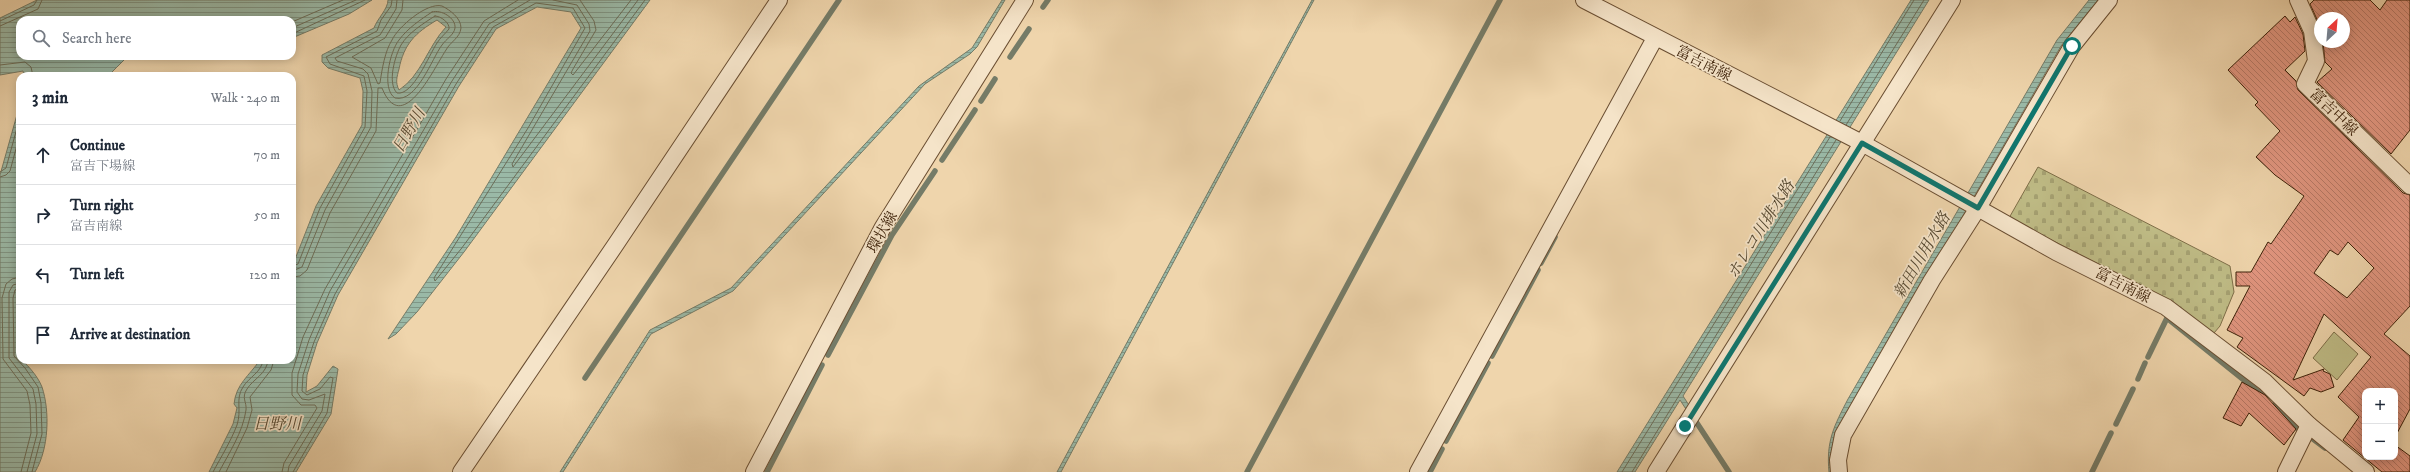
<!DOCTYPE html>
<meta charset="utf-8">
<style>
:root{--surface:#fff;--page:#f2f2f3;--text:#1f2937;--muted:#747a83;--line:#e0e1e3}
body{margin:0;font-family:"IM FELL DW Pica","Noto Serif JP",serif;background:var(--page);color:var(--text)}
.controls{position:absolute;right:12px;bottom:12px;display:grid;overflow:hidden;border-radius:8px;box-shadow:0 2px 10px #0003}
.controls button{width:36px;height:36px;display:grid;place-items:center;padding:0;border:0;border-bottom:1px solid var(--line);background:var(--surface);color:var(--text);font:20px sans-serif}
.compass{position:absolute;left:2314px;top:12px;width:36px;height:36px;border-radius:50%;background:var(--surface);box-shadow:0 2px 10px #0003;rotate:26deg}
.stop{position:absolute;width:12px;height:12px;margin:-9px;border:3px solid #0f766e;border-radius:50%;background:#fff}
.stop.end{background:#0f766e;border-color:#fff;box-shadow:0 1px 4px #0008}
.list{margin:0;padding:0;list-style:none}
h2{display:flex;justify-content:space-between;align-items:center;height:52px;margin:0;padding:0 16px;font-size:17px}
h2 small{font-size:13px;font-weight:400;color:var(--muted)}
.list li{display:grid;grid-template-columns:26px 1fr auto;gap:12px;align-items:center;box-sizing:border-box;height:60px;padding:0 16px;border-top:1px solid var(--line)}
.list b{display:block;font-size:15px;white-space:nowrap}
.list p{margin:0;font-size:13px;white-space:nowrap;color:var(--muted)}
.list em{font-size:13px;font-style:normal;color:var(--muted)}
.icon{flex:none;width:22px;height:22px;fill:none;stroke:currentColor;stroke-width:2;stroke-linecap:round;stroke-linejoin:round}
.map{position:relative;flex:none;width:2410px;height:472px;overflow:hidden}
.search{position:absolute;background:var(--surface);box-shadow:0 2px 10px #0003;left:16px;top:16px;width:280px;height:44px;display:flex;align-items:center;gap:10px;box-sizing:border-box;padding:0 14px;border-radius:12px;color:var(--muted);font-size:15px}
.panel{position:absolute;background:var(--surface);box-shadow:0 2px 10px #0003;left:16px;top:72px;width:280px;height:292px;border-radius:12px}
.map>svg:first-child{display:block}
.cemetery{fill:url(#cemetery-stones);stroke:#7e6e48}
.green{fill:#bfbc86;stroke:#7e6e48}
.water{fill:url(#water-rules);stroke:#757c68;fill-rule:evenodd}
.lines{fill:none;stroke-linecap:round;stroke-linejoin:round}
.shore{stroke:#6c6d58;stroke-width:1}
.stream{stroke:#757c68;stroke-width:5.5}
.building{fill:url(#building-back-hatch);stroke:#3d2109;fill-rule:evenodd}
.street-casing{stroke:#6a4e32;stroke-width:18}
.street{stroke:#f5e4c9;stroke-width:16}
.route{stroke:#0f766e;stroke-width:5}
.labels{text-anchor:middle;stroke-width:3.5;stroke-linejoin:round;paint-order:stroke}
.street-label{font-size:15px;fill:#3d2109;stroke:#f5e4c9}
.water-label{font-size:16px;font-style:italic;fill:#544730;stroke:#f5e4c9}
</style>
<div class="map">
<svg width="2410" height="472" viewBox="0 0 2410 472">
<defs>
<pattern id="cemetery-stones" width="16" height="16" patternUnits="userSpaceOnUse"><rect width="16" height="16" fill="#bfbc86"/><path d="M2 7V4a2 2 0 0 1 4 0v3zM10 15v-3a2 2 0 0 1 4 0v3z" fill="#a5a172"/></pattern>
<pattern id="water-rules" width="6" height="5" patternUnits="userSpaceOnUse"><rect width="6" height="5" fill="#9ab9a7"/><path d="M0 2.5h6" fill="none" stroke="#7f9686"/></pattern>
<pattern id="building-back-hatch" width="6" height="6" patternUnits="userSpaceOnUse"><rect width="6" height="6" fill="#e1957f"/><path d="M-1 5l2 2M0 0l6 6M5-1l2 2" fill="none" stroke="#b87966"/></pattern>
</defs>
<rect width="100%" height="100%" fill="#efd5ac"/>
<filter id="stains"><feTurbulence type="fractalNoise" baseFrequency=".005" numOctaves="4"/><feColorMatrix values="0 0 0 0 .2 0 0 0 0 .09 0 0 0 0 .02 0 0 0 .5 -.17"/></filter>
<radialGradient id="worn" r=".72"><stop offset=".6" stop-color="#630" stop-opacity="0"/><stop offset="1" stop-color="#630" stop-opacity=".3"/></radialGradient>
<!-- cemetery -->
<polygon class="cemetery" points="2038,167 2230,266 2234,292 2220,326 2214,333 2168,300 2009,218"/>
<!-- green -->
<polygon class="green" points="2334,332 2358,354 2337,380 2313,358"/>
<!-- water -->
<g class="water">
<polygon points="37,0 372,0 349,14 292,38 292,20 20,20 20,56 128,56 108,76 24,76 23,71 0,75 0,18"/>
<path d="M388,0H650L464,252L417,312L396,334L388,339L456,237L581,28L571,12L537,7L496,29L459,86L338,295L317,343L307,375L306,392L317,386L333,366L338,369L331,414L296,472H209L233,424L237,408L234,404C236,384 249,376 260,360H292V267L316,206L362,125L363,91L360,78L328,68L322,62V55L374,28C377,19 388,9 388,0ZM437,20L446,27C428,46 421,76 399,90C395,82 397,77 399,69C404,44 415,33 437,20Z"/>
<polygon points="1002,0 1005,0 977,47 970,54 925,84 733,291 651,334 563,472 560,472 650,330 731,288 919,86 972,48"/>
<polygon points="1312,0 1314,0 1061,472 1057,472"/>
<polygon points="1911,0 1929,0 1683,396 1698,419 1695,423 1680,400 1635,472 1617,472"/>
<path d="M2089,0H2098L2061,46L1846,418L1835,472H1829C1826,441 1834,426 1848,399L2057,40Z"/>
<path d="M20,104L18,356C25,363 37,374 42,387C50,411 49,449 35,472H0V175Z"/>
</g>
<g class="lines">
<!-- shore -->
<g class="shore">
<polyline points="553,0 577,5 589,24 590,31 512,164 513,167 638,0"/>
<polyline points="580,0 594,21 596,30 573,69 571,73 573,75 631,0"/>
<path d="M432,12C441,9 456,18 455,28C454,35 446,39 442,45C432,58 417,103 395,98C381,89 390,51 399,40C408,28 420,20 432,12Z"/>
<path d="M435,16C441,16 450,23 449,29C445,34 440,38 437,43C429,55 413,96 397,93C387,83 395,56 401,45C408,33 424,23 435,16Z"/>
<polyline points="0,21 34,5 37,0"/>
<polyline points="292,22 343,0"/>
<polyline points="0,26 38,9 42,0"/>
<polyline points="292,28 356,0"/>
<polyline points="292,34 365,0"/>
<polyline points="0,65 25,62 31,67 33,76"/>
<polyline points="1840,121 1914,0"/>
<polyline points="1846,125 1924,0"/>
<polyline points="0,172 6,168 20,117"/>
<polyline points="0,177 6,175 10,171 20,134"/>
<polyline points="292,266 298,264 320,208 365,127 367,91 364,76 330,64 326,57 377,31 381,20 391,6 392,0"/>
<polyline points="292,271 302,267 325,210 371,127 372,91 368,74 363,69 337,61 335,58 380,35 396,9 397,0"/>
<polyline points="20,277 12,279 6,284 2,298 3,359 27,391 30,405 31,433 21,472"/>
<path d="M292,277L300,276L307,270L330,213L376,131L378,88H382C402,138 434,68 446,50C450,42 460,38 461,28C461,18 450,10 442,6C427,2 398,27 392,40C385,51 382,69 380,83L378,84L371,68L352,57L385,38L402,10L403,0"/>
<polyline points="20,283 13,285 9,292 9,358 33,389 36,404 37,434 27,472"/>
<polyline points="20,288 15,290 13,298 14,356 25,368 38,387 41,403 42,434 32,472"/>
<path d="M213,472C221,457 231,441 237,425C242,410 235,399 243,387C249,377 262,372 263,360"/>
<path d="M219,472C229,453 243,432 246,410C247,402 241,398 247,389C253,379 267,374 268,360"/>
<polyline points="226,472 247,428 252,410 250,397 271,370 274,360"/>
<polyline points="282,472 284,463 317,408 315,405 301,405 292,395 292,373 303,337 325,289 446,79 484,21 518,0"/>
<polyline points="288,472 289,466 322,411 325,394 309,400 302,399 297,392 298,374 309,340 330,291 365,231 452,81 489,24 530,0"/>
<polyline points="293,472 327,413 333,378 330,377 320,389 307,395 302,391 303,375 314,342 335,294 456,84 493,27 536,3 573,8 585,28 528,128 434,278 435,281 461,249 645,0"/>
<polyline points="1622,472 1830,137"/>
<polyline points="1632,472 1836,140"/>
</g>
<!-- stream -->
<g class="stream">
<polyline points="1043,7 1048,0"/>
<polyline points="1010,57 1029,29"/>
<polyline points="981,101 995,79"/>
<polyline points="942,160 975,110"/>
<polyline points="1541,263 1555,237"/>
<polyline points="828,355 892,235 935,171"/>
<polyline points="1492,356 1538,270"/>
<polyline points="2148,357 2167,318 2265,397"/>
<polyline points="585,378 839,0"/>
<polyline points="2138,379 2145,363"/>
<polyline points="2274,405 2298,429"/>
<polyline points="1693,417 1729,472"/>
<polyline points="2116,424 2133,389"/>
<polyline points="2313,439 2325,448"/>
<polyline points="1446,441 1488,363"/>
<polyline points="767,472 822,365"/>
<polyline points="1247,472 1500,0"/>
<polyline points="1430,472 1442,449"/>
<polyline points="2092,472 2111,433"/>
</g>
</g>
<!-- building -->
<g class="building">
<polygon points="2314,0 2370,0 2380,10 2387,0 2410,0 2410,130 2391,154 2317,82 2332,69 2325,62 2323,42 2344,42 2344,18 2320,18 2320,26 2310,4"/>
<path d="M2285,16L2290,22L2295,17L2303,34L2305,51L2285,70L2296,81L2298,90L2403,193L2410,195V306L2384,334L2410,356V409L2395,437V391H2365V457H2395V445L2410,456V472H2382L2343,440L2359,417L2338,397L2371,357L2324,314L2293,380L2324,369L2323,371L2330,374L2334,387L2321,392L2310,388L2304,396L2237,347L2243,338L2227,330L2250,286H2236V272H2251L2268,242L2271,244L2304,196L2275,175L2256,157L2280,131L2255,105L2258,102L2228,70ZM2348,242L2374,268L2347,298L2314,273L2330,250L2338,255Z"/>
<polygon points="2242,382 2265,395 2296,429 2284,445 2249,413 2241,426 2223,418"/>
</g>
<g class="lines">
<defs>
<g id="street">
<polyline points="1584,0 1862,143 2056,252 2166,307 2265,382 2309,425 2366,472"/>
<polyline points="2298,0 2312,31 2316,61 2305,84 2410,186"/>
<polyline points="461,472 616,244 779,0"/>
<polyline points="754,472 883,227 1025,0"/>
<polyline points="1418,472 1655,38"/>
<polyline points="1656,472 1952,0"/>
<polyline points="1839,472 1838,460 1843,435 1932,280 1978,208 2072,46 2109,0"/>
<polyline points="2286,472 2309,425"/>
</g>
</defs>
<!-- street casing -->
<use href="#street" class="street-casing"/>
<!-- street -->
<use href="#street" class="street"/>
</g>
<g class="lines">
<!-- route -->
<polyline class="route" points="1685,426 1862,143 1978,208 2072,46"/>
</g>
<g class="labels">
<!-- street labels -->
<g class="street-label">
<text transform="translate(1704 63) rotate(27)" y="5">富吉南線</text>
<text transform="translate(2334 112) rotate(44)" y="5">富吉中線</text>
<text transform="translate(882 232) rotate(-60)" y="5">環状線</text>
<text transform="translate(2123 285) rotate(27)" y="5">富吉南線</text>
</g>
<!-- water labels -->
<g class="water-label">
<text transform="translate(408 130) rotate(-60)" y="6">日野川</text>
<text transform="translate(1760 229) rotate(-58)" y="6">ホレコ川排水路</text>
<text transform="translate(1921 255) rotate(-60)" y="6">新田川用水路</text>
<text x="277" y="429">日野川</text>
</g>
</g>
<rect width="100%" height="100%" filter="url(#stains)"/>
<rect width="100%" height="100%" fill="url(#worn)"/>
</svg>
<div class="controls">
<button>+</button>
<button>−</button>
</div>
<svg class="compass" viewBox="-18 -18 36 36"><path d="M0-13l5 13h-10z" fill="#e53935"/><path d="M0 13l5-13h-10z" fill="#747a83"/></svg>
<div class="stop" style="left:2072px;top:46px"></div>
<div class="stop end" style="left:1685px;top:426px"></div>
<div class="search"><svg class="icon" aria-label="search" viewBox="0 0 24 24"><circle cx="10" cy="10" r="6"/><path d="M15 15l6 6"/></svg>Search here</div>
<section class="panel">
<h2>3 min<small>Walk · 240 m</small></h2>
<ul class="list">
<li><svg class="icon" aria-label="ahead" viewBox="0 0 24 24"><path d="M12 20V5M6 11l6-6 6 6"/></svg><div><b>Continue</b><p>富吉下場線</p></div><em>70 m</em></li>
<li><svg class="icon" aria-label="right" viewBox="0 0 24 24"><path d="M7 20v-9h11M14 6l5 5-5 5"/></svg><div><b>Turn right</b><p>富吉南線</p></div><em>50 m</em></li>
<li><svg class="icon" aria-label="left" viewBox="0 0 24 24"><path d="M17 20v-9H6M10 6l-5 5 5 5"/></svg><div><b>Turn left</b></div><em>120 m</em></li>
<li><svg class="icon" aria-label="arrive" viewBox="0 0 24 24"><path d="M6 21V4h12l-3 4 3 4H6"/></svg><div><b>Arrive at destination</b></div></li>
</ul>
</section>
</div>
